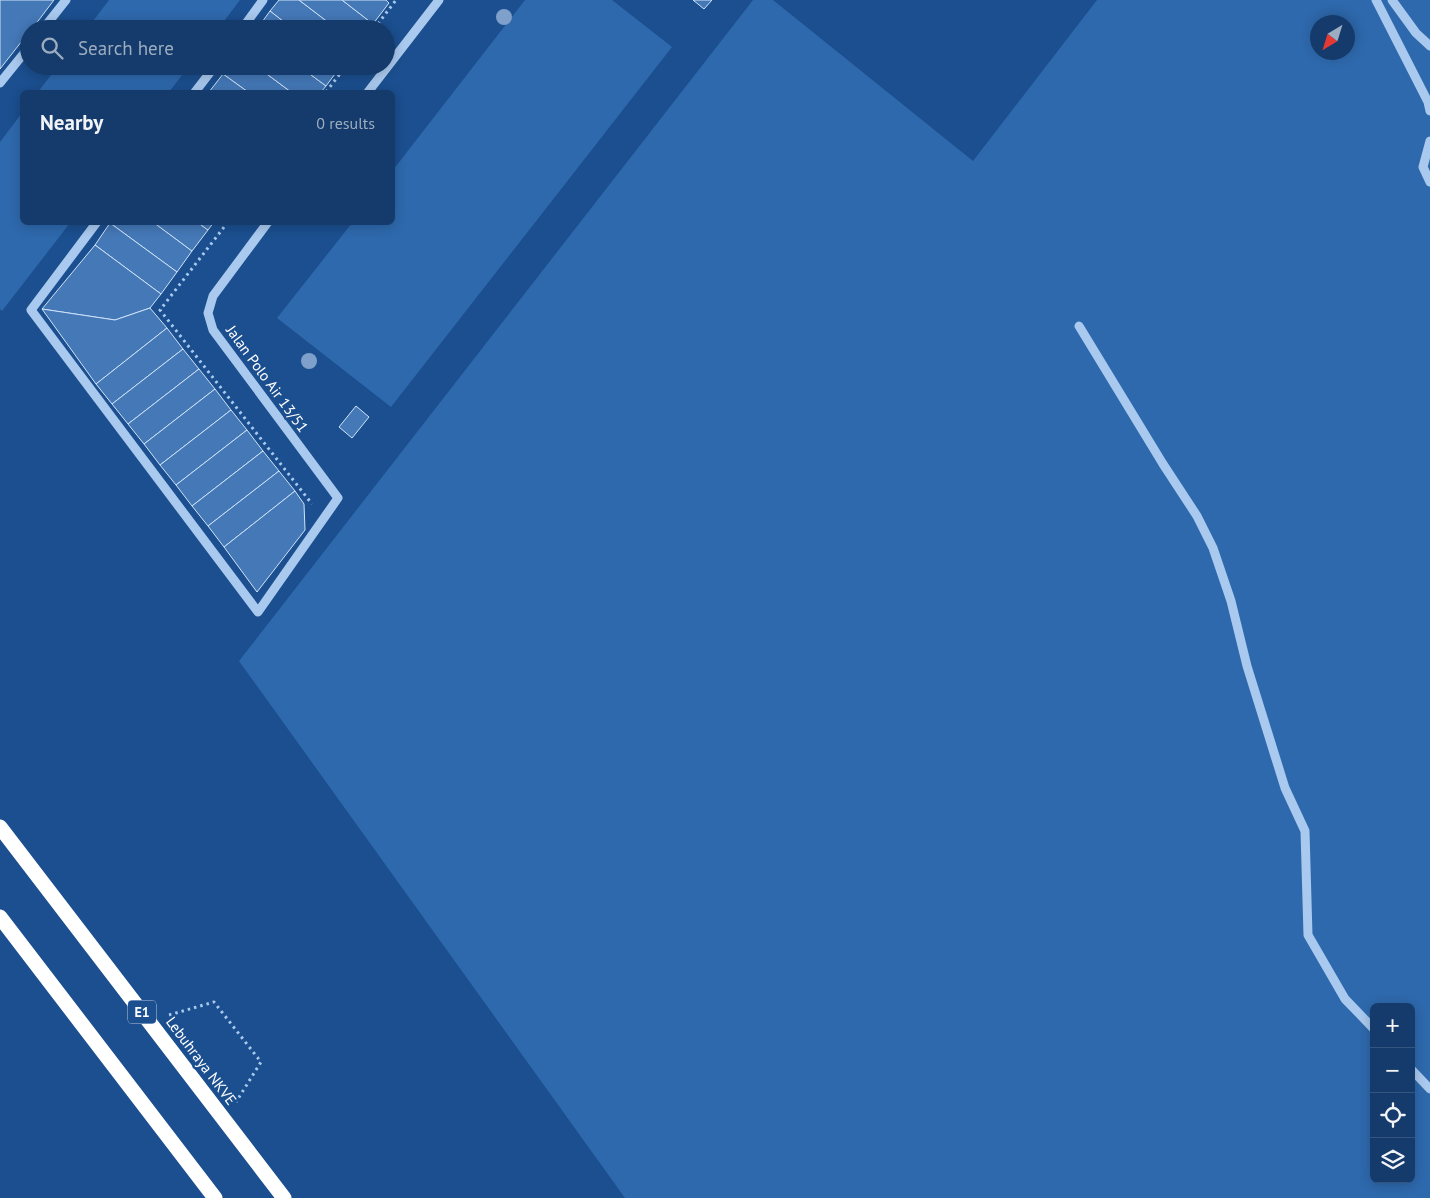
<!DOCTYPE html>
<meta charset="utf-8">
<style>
:root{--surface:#143b6b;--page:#1d4271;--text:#f1f3f6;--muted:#9dadc1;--line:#33557e}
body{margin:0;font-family:"PT Sans",sans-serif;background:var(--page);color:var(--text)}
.controls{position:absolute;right:15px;bottom:15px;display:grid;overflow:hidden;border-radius:8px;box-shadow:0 2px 12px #0003}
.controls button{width:45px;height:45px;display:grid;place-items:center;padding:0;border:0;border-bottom:1px solid var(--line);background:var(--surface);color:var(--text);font:25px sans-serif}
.compass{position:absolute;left:1310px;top:15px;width:45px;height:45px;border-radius:50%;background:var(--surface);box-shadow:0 2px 12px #0003;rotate:218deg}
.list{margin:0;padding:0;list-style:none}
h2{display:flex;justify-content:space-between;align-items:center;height:65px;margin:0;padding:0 20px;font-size:21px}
h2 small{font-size:16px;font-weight:400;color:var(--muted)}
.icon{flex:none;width:28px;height:28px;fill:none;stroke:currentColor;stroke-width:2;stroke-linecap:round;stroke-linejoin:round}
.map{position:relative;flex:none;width:1430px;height:1198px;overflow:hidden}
.search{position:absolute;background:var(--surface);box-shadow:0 2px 12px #0003;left:20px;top:20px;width:375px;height:55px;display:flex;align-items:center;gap:12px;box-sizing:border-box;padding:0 18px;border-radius:28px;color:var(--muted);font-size:19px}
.panel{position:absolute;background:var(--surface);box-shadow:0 2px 12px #0003;left:20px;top:90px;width:375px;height:135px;border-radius:8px}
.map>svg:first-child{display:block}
.green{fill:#2e69ad;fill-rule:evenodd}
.building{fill:#4478b7;stroke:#cfe3fa}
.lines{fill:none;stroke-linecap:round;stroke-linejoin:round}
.path{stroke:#a9c9ee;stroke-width:3;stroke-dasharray:2.5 4;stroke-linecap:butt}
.minor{stroke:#a9c9ee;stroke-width:9}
.highway{stroke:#fff;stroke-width:15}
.tree{fill:#7ea0ca}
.labels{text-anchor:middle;stroke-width:5;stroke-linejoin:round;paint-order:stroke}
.shield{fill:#1b4f8f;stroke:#bbcadd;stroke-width:1}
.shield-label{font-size:14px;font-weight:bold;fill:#fff}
.street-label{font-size:15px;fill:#fff;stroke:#1b4f8f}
</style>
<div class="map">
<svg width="1430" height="1198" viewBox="0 0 1430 1198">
<rect width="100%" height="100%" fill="#1b4f8f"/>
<!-- green -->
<g class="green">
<polygon points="109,0 240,0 218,29 87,29"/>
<polygon points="525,0 612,0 672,47 391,407 277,318 352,223 392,222 393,170"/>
<path d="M753,0H773L973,161L1097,0H1430V1198H625L239,661ZM1318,22H1348V52H1318ZM1374,1007H1411V1179H1374Z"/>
<polygon points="58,66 189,66 169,92 38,92"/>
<polygon points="22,113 22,222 70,223 2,311 0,309 0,142"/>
</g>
<!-- building -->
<g class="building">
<polygon points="0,0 54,0 32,29 29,29 29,32 0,69"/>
<polygon points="279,0 299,0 337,29 293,29 270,11"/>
<polygon points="299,0 342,0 373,24 369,29 337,29"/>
<polygon points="342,0 386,0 389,3 373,24"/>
<polygon points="693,0 712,0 704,9"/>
<polygon points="270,11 293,29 257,29"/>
<polygon points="229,66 256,66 291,92 248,92 223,74"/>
<polygon points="256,66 299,66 326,86 321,92 291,92"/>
<polygon points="299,66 341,66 326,86"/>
<polygon points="223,74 248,92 209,92"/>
<polygon points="111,222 153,222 192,251 177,272 110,223"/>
<polygon points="153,222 197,222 208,230 192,251"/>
<polygon points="197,222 214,222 208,230"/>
<polygon points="110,223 177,272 161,294 95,245"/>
<polygon points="95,245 161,294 150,308 115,320 42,309"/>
<polygon points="150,308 167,328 96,384 42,309 115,320"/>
<polygon points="167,328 183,349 112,404 96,384"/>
<polygon points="183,349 199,369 128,424 112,404"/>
<polygon points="199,369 215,389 144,444 128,424"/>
<polygon points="215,389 231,410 160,465 144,444"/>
<polygon points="356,406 369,417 352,438 339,427"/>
<polygon points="231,410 247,430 176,485 160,465"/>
<polygon points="247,430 263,451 192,506 176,485"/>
<polygon points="263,451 279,471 208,526 192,506"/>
<polygon points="279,471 295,491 224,547 208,526"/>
<polygon points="295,491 304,504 305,530 257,592 224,547"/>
</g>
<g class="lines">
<!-- path -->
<g class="path">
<polyline points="374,29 396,0"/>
<polyline points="326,92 346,66"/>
<polyline points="228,222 160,310 312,504"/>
<polyline points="169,1015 214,1002 261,1062 236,1102"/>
</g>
<!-- minor -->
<g class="minor">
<polyline points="1376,0 1428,102 1430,111"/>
<polyline points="1392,0 1416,33 1430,46"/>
<polyline points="43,29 66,0"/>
<polyline points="242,29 263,0"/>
<polyline points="0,83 29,47"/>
<polyline points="195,92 215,66"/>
<polyline points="368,92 439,0"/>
<polyline points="1430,141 1423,167 1430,182"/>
<polyline points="97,222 31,310 258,612 338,498 213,330 208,313 213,296 268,222"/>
<polyline points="1079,326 1163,464 1197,516 1213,548 1231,601 1247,666 1285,788 1305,831 1308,935 1345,999 1374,1029"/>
<polyline points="1411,1069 1430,1089"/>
</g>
<!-- highway -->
<g class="highway">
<polyline points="0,827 284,1198"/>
<polyline points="0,917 215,1198"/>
</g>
</g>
<!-- trees -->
<g class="tree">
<circle cx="504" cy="17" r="8"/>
<circle cx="309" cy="361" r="8"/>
</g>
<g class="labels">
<!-- shield labels -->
<rect class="shield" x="128" y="1000.5" width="28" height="23" rx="4"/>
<g class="shield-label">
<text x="142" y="1017">E1</text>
</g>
<!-- street labels -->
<g class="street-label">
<text transform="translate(267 379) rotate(54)" y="5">Jalan Polo Air 13/51</text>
<text transform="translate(201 1061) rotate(53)" y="5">Lebuhraya NKVE</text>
</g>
</g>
</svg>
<div class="controls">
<button>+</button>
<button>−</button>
<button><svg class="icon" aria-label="locate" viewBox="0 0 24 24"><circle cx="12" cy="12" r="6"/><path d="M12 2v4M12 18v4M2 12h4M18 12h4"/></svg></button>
<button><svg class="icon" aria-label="layers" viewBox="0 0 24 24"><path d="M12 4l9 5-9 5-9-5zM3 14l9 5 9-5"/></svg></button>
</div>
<svg class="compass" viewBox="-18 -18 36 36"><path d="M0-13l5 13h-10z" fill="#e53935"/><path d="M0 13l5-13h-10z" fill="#9dadc1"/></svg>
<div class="search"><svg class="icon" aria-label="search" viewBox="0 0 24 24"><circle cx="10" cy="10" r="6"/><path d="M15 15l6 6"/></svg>Search here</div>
<section class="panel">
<h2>Nearby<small>0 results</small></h2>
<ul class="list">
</ul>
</section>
</div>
